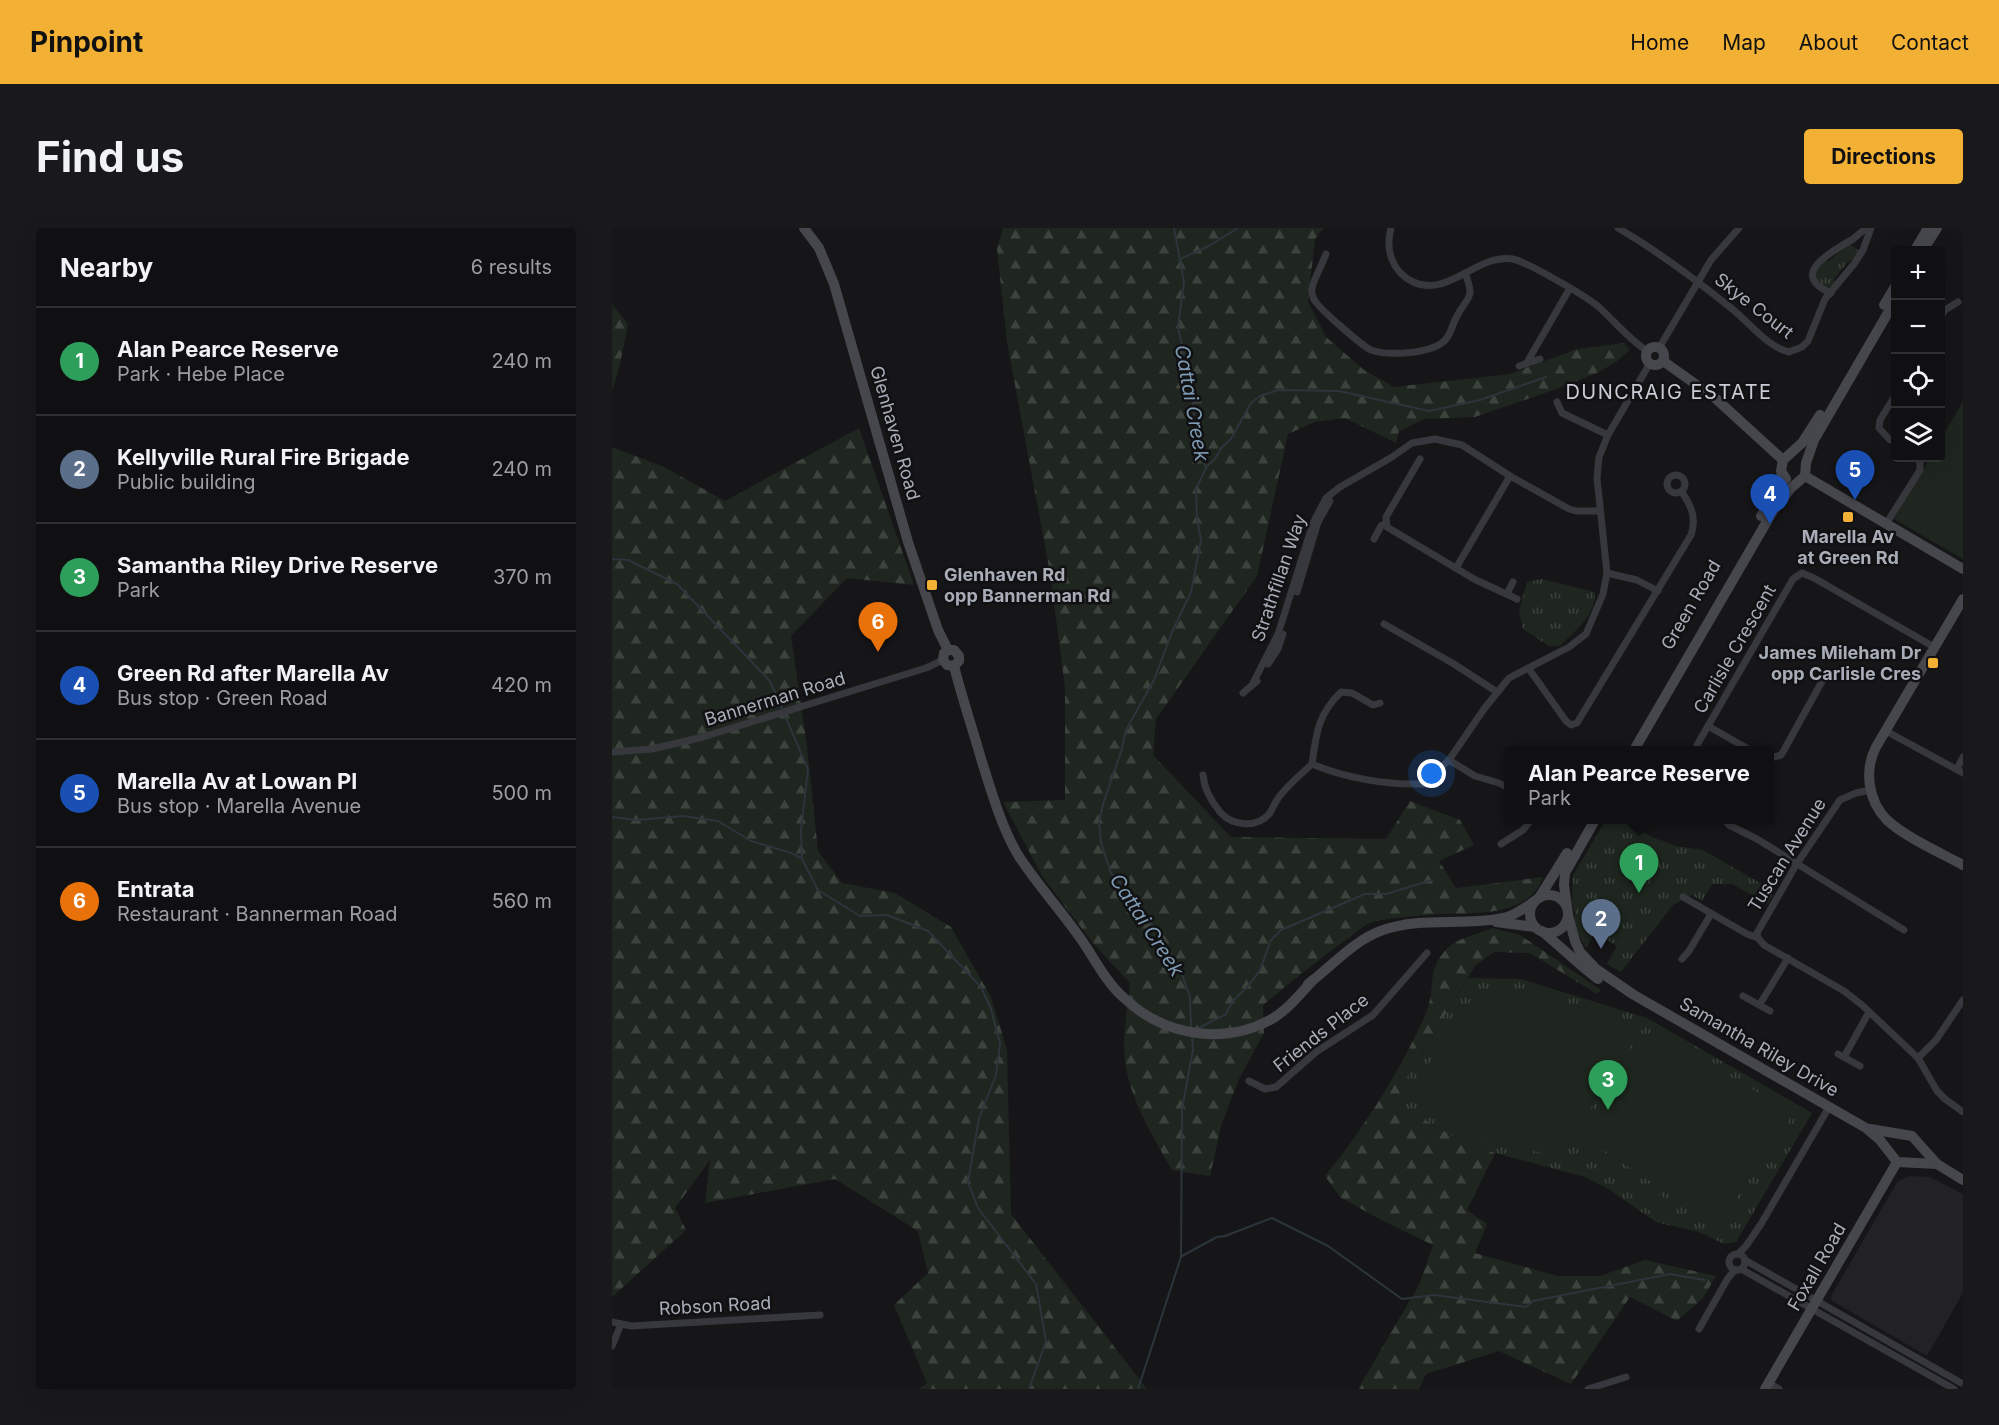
<!DOCTYPE html>
<meta charset="utf-8">
<style>
:root{--surface:#101012;--page:#19191b;--text:#f1f3f6;--muted:#9c9d9f;--line:#303032;--accent:#f2b134}
body{margin:0;font-family:Inter,sans-serif;background:var(--page);color:var(--text)}
.controls{position:absolute;right:18px;top:18px;display:grid;overflow:hidden;border-radius:6px;box-shadow:0 6px 24px #0002}
.controls button{width:54px;height:54px;display:grid;place-items:center;padding:0;border:0;border-bottom:2px solid var(--line);background:var(--surface);color:var(--text);font:30px sans-serif}
.you{position:absolute;left:820px;top:546px;width:21px;height:21px;margin:-15px;border:4px solid #fff;border-radius:50%;background:#1a73e8;box-shadow:0 0 0 9px #1a73e833}
.badge{display:grid;place-items:center;width:39px;height:39px;border-radius:50%;background:var(--accent);color:#fff;font-size:20px;font-weight:700}
.pin{position:absolute;translate:-50% -50px;filter:drop-shadow(0 2px 3px #0008)}
.pin::after{content:'';position:absolute;top:32px;width:21px;height:18px;background:inherit;clip-path:polygon(0 0,100% 0,50% 100%)}
.popup{position:absolute;left:892px;top:518px;width:270px;height:78px;box-sizing:border-box;display:grid;place-content:center;border-radius:6px;background:var(--surface);filter:drop-shadow(0 2px 4px #0005);font-size:20px;white-space:nowrap;color:var(--muted)}
.popup b{font-size:22px;color:var(--text)}
.popup::after{content:'';position:absolute;left:50%;top:100%;margin-left:-12px;border:12px solid transparent;border-top-color:var(--surface)}
.list{margin:0;padding:0;list-style:none}
h2{display:flex;justify-content:space-between;align-items:center;height:78px;margin:0;padding:0 24px;font-size:26px}
h2 small{font-size:20px;font-weight:400;color:var(--muted)}
.list li{display:grid;grid-template-columns:39px 1fr auto;gap:18px;align-items:center;box-sizing:border-box;height:108px;padding:0 24px;border-top:2px solid var(--line)}
.list b{display:block;font-size:22px;white-space:nowrap}
.list p{margin:0;font-size:20px;white-space:nowrap;color:var(--muted)}
.list em{font-size:20px;font-style:normal;color:var(--muted)}
.icon{flex:none;width:33px;height:33px;fill:none;stroke:currentColor;stroke-width:2;stroke-linecap:round;stroke-linejoin:round}
.map{position:relative;flex:none;width:1351px;height:1161px;overflow:hidden;border-radius:6px}
header{display:flex;align-items:center;gap:36px;box-sizing:border-box;height:84px;padding:0 30px;background:var(--accent);color:#111}
header strong{font-size:28px}
nav{display:flex;gap:33px;margin-inline-start:auto;font-size:21px}
.intro{display:flex;align-items:center;justify-content:space-between;box-sizing:border-box;height:144px;padding:0 36px}
h1{margin:0;font-size:42px}
.button{padding:15px 27px;border-radius:6px;background:var(--accent);color:#111;font-size:21px;font-weight:700}
main{display:flex;gap:36px;padding:0 36px}
aside{flex:1;background:var(--surface);border-radius:6px;box-shadow:0 6px 24px #0002}
.map>svg:first-child{display:block}
.built{fill:#222225}
.grass{fill:url(#grass-tufts)}
.forest{fill:url(#forest-firs)}
.pitch{fill:#1e261f}
.lines{fill:none;stroke-linecap:round;stroke-linejoin:round}
.stream{stroke:#2c353c;stroke-width:2}
.street{stroke:#37383d;stroke-width:7}
.secondary{stroke:#45474d;stroke-width:10}
.poi-dot{fill:#f2b134;stroke:#111113;stroke-width:2}
.labels{text-anchor:middle;stroke-width:5;stroke-linejoin:round;paint-order:stroke}
.street-label{font-size:18px;fill:#a8adb8;stroke:#111113}
.poi-label{font-size:18px;font-weight:bold;fill:#a8adb8;stroke:#111113}
.neighbourhood-label{font-size:20px;letter-spacing:1.5px;fill:#c9ccd4;stroke:#111113}
.water-label{font-size:20px;font-style:italic;fill:#7f9bb3;stroke:#111113}
</style>
<header>
<strong>Pinpoint</strong>
<nav><a>Home</a><a>Map</a><a>About</a><a>Contact</a></nav>
</header>
<div class="intro"><h1>Find us</h1><a class="button">Directions</a></div>
<main>
<aside>
<h2>Nearby<small>6 results</small></h2>
<ul class="list">
<li><span class="badge" style="background:#2e9e5b">1</span><div><b>Alan Pearce Reserve</b><p>Park · Hebe Place</p></div><em>240 m</em></li>
<li><span class="badge" style="background:#5c6f8a">2</span><div><b>Kellyville Rural Fire Brigade</b><p>Public building</p></div><em>240 m</em></li>
<li><span class="badge" style="background:#2e9e5b">3</span><div><b>Samantha Riley Drive Reserve</b><p>Park</p></div><em>370 m</em></li>
<li><span class="badge" style="background:#1a4fb4">4</span><div><b>Green Rd after Marella Av</b><p>Bus stop · Green Road</p></div><em>420 m</em></li>
<li><span class="badge" style="background:#1a4fb4">5</span><div><b>Marella Av at Lowan Pl</b><p>Bus stop · Marella Avenue</p></div><em>500 m</em></li>
<li><span class="badge" style="background:#e8710a">6</span><div><b>Entrata</b><p>Restaurant · Bannerman Road</p></div><em>560 m</em></li>
</ul>
</aside>
<div class="map">
<svg width="1351" height="1161" viewBox="0 0 1351 1161">
<defs>
<pattern id="grass-tufts" width="24" height="20" patternUnits="userSpaceOnUse" patternTransform="scale(1.5)"><rect width="24" height="20" fill="#1e261f"/><path d="M3 7l-1-3M5 7V3M7 7l1-3M15 17l-1-3M17 17v-4M19 17l1-3" fill="none" stroke="#3c433d"/></pattern>
<pattern id="forest-firs" width="22" height="20" patternUnits="userSpaceOnUse" patternTransform="scale(1.5)"><rect width="22" height="20" fill="#1e261f"/><path d="M5 1l3.5 6h-7zM16 11l3.5 6h-7z" fill="#3c433d"/></pattern>
</defs>
<rect width="100%" height="100%" fill="#161618"/>
<!-- built -->
<polygon class="built" points="1297,948 1318,949 1351,966 1351,1065 1315,1128 1220,1073 1219,1068 1285,954"/>
<!-- grass -->
<g class="grass">
<polygon points="1237,15 1246,22 1245,28 1235,35 1222,51 1223,54 1220,58 1213,61 1203,49 1203,41 1212,33 1217,33"/>
<path d="M929,351L983,364C984,387 963,403 948,418H937L911,401L907,383L915,354Z"/>
<polygon points="994,592 1009,592 1040,609 1064,618 1091,622 1162,663 1156,676 1120,656 1100,656 1090,673 1080,667 1061,677 1009,744 995,736 1005,718 983,705 974,720 962,700 963,684 960,674 961,647"/>
<polygon points="856,750 909,751 1035,790 1200,885 1124,1014 1112,1016 1087,1004 1044,994 995,960 973,949 883,925 851,914 792,880 787,862"/>
</g>
<!-- forest -->
<g class="forest">
<path d="M391,0H712L703,11L696,73L714,109L752,142L782,159L898,146L965,121L1012,115L1018,122L1004,134L985,145L936,164L863,189L813,191L787,203L784,215L733,190L703,194L676,206L645,348L544,491L541,527L619,609L774,611L798,573L848,592L862,617L827,633L844,660L931,649C917,690 860,685 825,686C804,688 782,689 761,694C753,696 745,704 738,709C708,730 679,754 651,777L652,805L626,853L609,898L598,948L560,942C539,905 513,864 512,820C512,799 516,776 518,755L480,714L430,648L391,574L453,572V459L438,345L395,114L385,21Z"/>
<polygon points="0,76 16,96 8,136 0,164"/>
<polygon points="247,200 302,357 235,350 179,408 195,518 206,623 230,655 283,665 339,699 379,769 395,822 399,986 535,1161 307,1161 315,1155 282,1077 316,1045 306,1003 223,951 93,975 98,932 63,980 74,1002 0,1069 0,219 52,239 113,273"/>
<path d="M880,700L908,707L989,762L985,766L918,725L882,724L863,738L787,862L792,880L851,914L883,925L855,982L875,996L863,1025L946,1048H988L1033,1032L1104,1048L1091,1070L1065,1093L1018,1069L959,1156L887,1123L814,1146L807,1161H746L807,1057L821,1017L769,992L728,969L713,948C751,902 790,840 814,785C825,760 812,741 838,718C845,711 869,705 880,700Z"/>
</g>
<!-- pitch -->
<g class="pitch">
<polygon points="1351,173 1351,331 1282,291 1318,230 1328,230 1329,211"/>
<polygon points="873,761 933,768 1030,801 947,929 864,909 804,873 800,862 861,769"/>
<polygon points="1040,804 1178,883 1178,890 1111,990 1054,964 971,908"/>
<polygon points="1038,960 1056,973 1046,988 1028,975"/>
</g>
<g class="lines">
<!-- stream -->
<g class="stream">
<polyline points="562,0 572,54 566,99 580,163 583,202 594,240 584,261 585,290 589,312 579,364 560,404 542,452 514,502 509,524 491,576 487,594 489,615 499,645 523,671 567,738 578,769 579,800"/>
<polyline points="568,31 597,18 626,0"/>
<polyline points="594,239 603,231 610,219 619,211 639,175 648,168 666,162 727,163 817,183 868,172 934,149"/>
<polyline points="0,331 16,332 65,356 158,453 196,541 189,602 190,631 206,662 248,688 275,687 316,703 369,759 379,781 388,815 384,847 367,890 356,954 366,980 424,1056 434,1113 417,1161"/>
<polyline points="0,589 25,592 71,588 106,593 139,613 179,625 189,630"/>
<polyline points="587,800 614,786 620,774 637,757 648,742 659,712 669,702 753,666 774,666 820,652"/>
<polyline points="570,1028 605,1009 613,1008 660,990 716,1018 790,1071 822,1067 914,1079 921,1073 1058,1046 1093,1052"/>
<polyline points="526,1161 569,1029 570,881 581,822 580,808"/>
</g>
<!-- street -->
<g class="street">
<path d="M779,0C773,21 780,44 801,54C836,70 866,25 901,31C915,34 976,69 988,80C1004,95 1017,111 1035,123"/>
<path d="M1006,0C1047,24 1083,51 1119,80C1137,94 1155,119 1177,124L1190,119L1196,113L1213,71L1242,36L1251,22L1259,0"/>
<path d="M714,26C711,35 701,53 700,60C699,63 701,71 703,73C708,81 750,118 759,122C776,128 816,126 831,114C839,108 839,99 844,90C855,67 864,73 853,45"/>
<path d="M1219,65C1174,46 1223,22 1241,11C1246,7 1250,2 1257,0"/>
<polyline points="1328,90 1333,82 1346,74"/>
<polyline points="1047,120 1099,32 1127,0"/>
<polyline points="914,136 958,60"/>
<polyline points="907,138 928,131"/>
<polyline points="1284,166 1268,192 1267,200 1277,211 1284,215"/>
<polyline points="945,174 950,185 996,207"/>
<polyline points="808,231 774,289 775,299 862,351 905,371"/>
<circle cx="1064" cy="256" r="9"/>
<polyline points="1274,296 1308,242 1308,235 1306,230"/>
<polyline points="762,311 769,298 774,295"/>
<polyline points="844,340 898,248"/>
<polyline points="995,345 1025,352 1046,363"/>
<polyline points="685,364 706,294 718,273"/>
<polyline points="895,366 901,354"/>
<polyline points="772,396 842,436 885,464"/>
<polyline points="656,436 666,421 671,406"/>
<path d="M917,441L954,493L959,497L965,495L1079,307C1085,290 1079,277 1069,263"/>
<polyline points="641,455 666,406 701,295 714,270 728,259 780,229 800,215 823,211 850,217 898,248 957,281 964,283 988,283"/>
<polyline points="631,465 645,453"/>
<polyline points="1096,498 1138,522"/>
<polyline points="1274,503 1351,545"/>
<polyline points="1084,522 1085,517 1181,351 1190,345 1202,350 1322,419"/>
<polyline points="0,524 40,521 91,509 314,440 331,432"/>
<polyline points="1158,530 1169,527 1172,522 1213,448"/>
<polyline points="837,532 863,548 887,555 896,560"/>
<path d="M700,536C733,550 774,557 811,556L837,532L872,481L897,450L957,419L974,406L991,366L995,345L985,250L987,229L996,207L1038,135"/>
<path d="M700,536C704,506 706,486 729,464L740,465L761,477L768,475"/>
<polyline points="1345,541 1351,529"/>
<path d="M591,547C592,561 599,573 608,584C620,598 645,601 658,585C661,580 663,574 667,569C676,557 689,546 700,536"/>
<polyline points="1259,562 1244,565 1228,572 1184,637 1145,705 1146,710 1152,717 1232,763 1250,777 1306,830 1325,863 1333,871 1351,884"/>
<polyline points="1113,592 1117,597 1145,611 1292,702"/>
<polyline points="889,616 911,602 919,592"/>
<polyline points="1071,669 1135,706 1146,710"/>
<polyline points="1070,731 1077,723 1099,686"/>
<polyline points="1131,768 1158,783"/>
<polyline points="1148,776 1176,730"/>
<polyline points="1226,826 1248,838"/>
<polyline points="1232,829 1257,784"/>
<polyline points="1306,830 1324,812 1351,772"/>
<polyline points="637,853 653,861 664,859 704,824 761,787 815,725"/>
<circle cx="1125" cy="1034" r="8"/>
<polyline points="1126,1026 1134,1018 1149,996 1217,879"/>
<polyline points="1133,1032 1351,1156"/>
<polyline points="1129,1041 1342,1161"/>
<polyline points="0,1094 19,1098 208,1087"/>
<polyline points="1087,1101 1116,1050 1123,1042"/>
<polyline points="0,1118 9,1096"/>
<polyline points="1157,1155 1167,1161"/>
<polyline points="976,1161 1014,1149"/>
</g>
<!-- secondary -->
<g class="secondary">
<polyline points="192,0 207,20 222,56 296,314 326,402 336,422"/>
<polyline points="1303,22 1316,0"/>
<polyline points="1311,22 1325,0"/>
<polyline points="1272,77 1284,57"/>
<circle cx="1043" cy="128" r="9"/>
<polyline points="1051,133 1103,170 1171,232"/>
<polyline points="1193,248 1351,341"/>
<polyline points="1174,251 1169,243 1171,232 1190,215 1208,187"/>
<polyline points="1149,288 1161,268 1170,246"/>
<path d="M1351,371L1264,519C1252,542 1256,573 1275,592C1293,609 1329,625 1351,637"/>
<polyline points="336,422 332,425 331,432 335,437 342,438"/>
<polyline points="336,422 342,422 347,428 347,433 342,438"/>
<path d="M342,438C350,470 361,502 370,534C380,565 389,598 406,627C424,655 447,680 466,707C481,727 492,752 511,769C550,807 610,818 658,792C675,783 688,766 701,752"/>
<polyline points="1022,522 1161,283 1179,260 1193,248 1194,235 1202,212 1284,71"/>
<circle cx="937" cy="686" r="19"/>
<polyline points="927,670 955,625"/>
<polyline points="955,679 952,657 953,645 983,592"/>
<polyline points="956,687 963,713 968,724 984,741 1022,767 1254,900 1268,912 1285,934 1325,936"/>
<polyline points="884,694 923,699"/>
<polyline points="930,703 971,739 986,751"/>
<path d="M696,756C720,738 742,712 771,702C811,688 854,699 895,689C905,686 914,679 923,673"/>
<polyline points="1258,901 1300,908 1325,936 1351,952"/>
<polyline points="1153,1161 1285,934"/>
</g>
</g>
<!-- markers -->
<g class="poi-dot">
<rect x="1230" y="283" width="12" height="12" rx="3"/>
<rect x="314" y="351" width="12" height="12" rx="3"/>
<rect x="1315" y="429" width="12" height="12" rx="3"/>
</g>
<g class="labels">
<!-- street labels -->
<g class="street-label">
<text transform="translate(1142 78) rotate(38)" y="6">Skye Court</text>
<text transform="translate(283 205) rotate(74)" y="6">Glenhaven Road</text>
<text transform="translate(667 350) rotate(-71)" y="6">Strathfillan Way</text>
<text transform="translate(1079 377) rotate(-60)" y="6">Green Road</text>
<text transform="translate(1123 421) rotate(-60)" y="6">Carlisle Crescent</text>
<text transform="translate(163 471) rotate(-17)" y="6">Bannerman Road</text>
<text transform="translate(1175 627) rotate(-58)" y="6">Tuscan Avenue</text>
<text transform="translate(709 805) rotate(-38)" y="6">Friends Place</text>
<text transform="translate(1147 819) rotate(30)" y="6">Samantha Riley Drive</text>
<text transform="translate(1205 1039) rotate(-60)" y="6">Foxall Road</text>
<text transform="translate(103 1078) rotate(-3)" y="6">Robson Road</text>
</g>
<!-- poi labels -->
<g class="poi-label">
<text x="1236" y="315">Marella Av<tspan x="1236" dy="21">at Green Rd</tspan></text>
<text x="332" y="353" text-anchor="start">Glenhaven Rd<tspan x="332" dy="21">opp Bannerman Rd</tspan></text>
<text x="1309" y="431" text-anchor="end">James Mileham Dr<tspan x="1309" dy="21">opp Carlisle Cres</tspan></text>
</g>
<!-- neighbourhood labels -->
<g class="neighbourhood-label">
<text x="1057" y="171">DUNCRAIG ESTATE</text>
</g>
<!-- water labels -->
<g class="water-label">
<text transform="translate(580 175) rotate(80)" y="7">Cattai Creek</text>
<text transform="translate(535 697) rotate(57)" y="7">Cattai Creek</text>
</g>
</g>
</svg>
<div class="controls">
<button>+</button>
<button>−</button>
<button><svg class="icon" aria-label="locate" viewBox="0 0 24 24"><circle cx="12" cy="12" r="6"/><path d="M12 2v4M12 18v4M2 12h4M18 12h4"/></svg></button>
<button><svg class="icon" aria-label="layers" viewBox="0 0 24 24"><path d="M12 4l9 5-9 5-9-5zM3 14l9 5 9-5"/></svg></button>
</div>
<div class="you"></div>
<div class="pin badge" style="left:1027px;top:665px;background:#2e9e5b">1</div>
<div class="popup"><b>Alan Pearce Reserve</b>Park</div>
<div class="pin badge" style="left:989px;top:721px;background:#5c6f8a">2</div>
<div class="pin badge" style="left:996px;top:882px;background:#2e9e5b">3</div>
<div class="pin badge" style="left:1158px;top:296px;background:#1a4fb4">4</div>
<div class="pin badge" style="left:1243px;top:272px;background:#1a4fb4">5</div>
<div class="pin badge" style="left:266px;top:424px;background:#e8710a">6</div>
</div>
</main>
